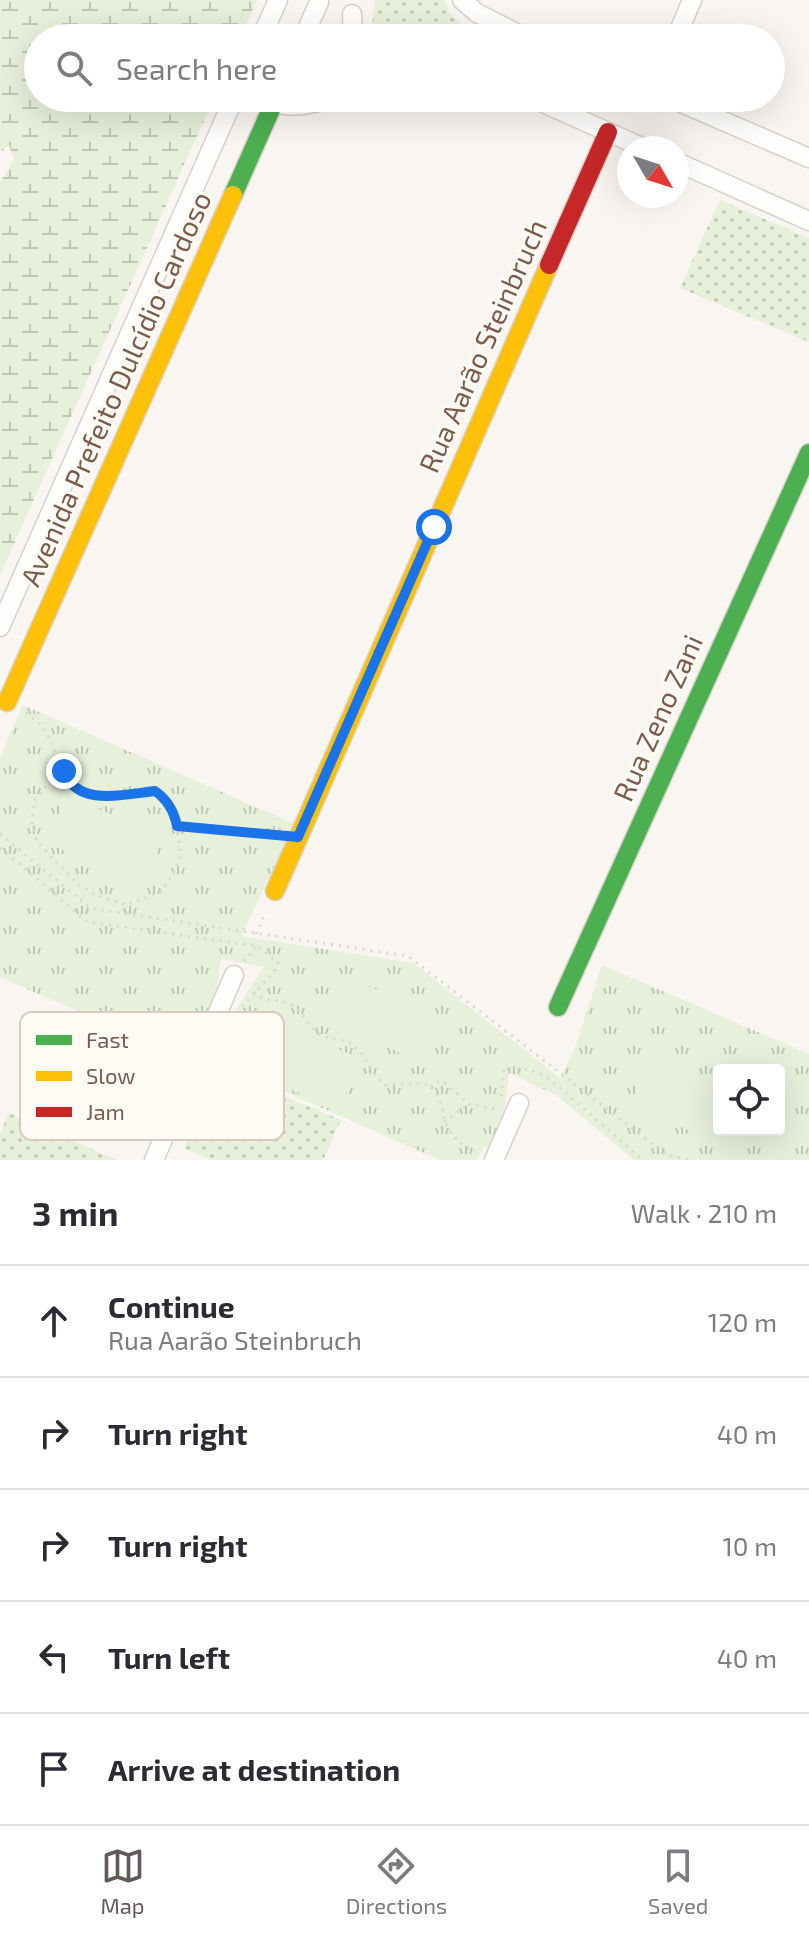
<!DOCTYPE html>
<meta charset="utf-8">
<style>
:root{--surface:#fff;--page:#f7f7f7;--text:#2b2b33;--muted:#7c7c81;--line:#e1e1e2;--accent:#625958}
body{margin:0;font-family:"Exo 2",sans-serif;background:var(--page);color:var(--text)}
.controls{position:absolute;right:24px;bottom:24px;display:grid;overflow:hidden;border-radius:8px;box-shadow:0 8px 32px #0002}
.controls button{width:72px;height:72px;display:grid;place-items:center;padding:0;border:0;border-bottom:2px solid var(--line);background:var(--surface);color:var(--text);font:40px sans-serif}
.compass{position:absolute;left:617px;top:136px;width:72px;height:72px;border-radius:50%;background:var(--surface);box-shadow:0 8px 32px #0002;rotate:129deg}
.stop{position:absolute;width:24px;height:24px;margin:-18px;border:6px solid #1a73e8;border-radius:50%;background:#fff}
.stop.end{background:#1a73e8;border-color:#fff;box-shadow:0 2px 8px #0008}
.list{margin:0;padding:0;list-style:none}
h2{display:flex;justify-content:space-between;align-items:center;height:104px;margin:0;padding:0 32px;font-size:34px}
h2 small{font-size:26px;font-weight:400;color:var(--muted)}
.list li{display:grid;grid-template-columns:52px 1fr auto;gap:24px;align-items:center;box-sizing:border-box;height:112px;padding:0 32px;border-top:2px solid var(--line)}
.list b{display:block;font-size:30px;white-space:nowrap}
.list p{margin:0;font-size:26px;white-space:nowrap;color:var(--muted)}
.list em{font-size:26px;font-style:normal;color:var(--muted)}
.icon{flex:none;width:44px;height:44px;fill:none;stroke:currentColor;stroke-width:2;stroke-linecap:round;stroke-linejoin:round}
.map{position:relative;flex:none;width:809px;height:1160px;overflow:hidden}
.search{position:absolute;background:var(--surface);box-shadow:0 8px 32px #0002;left:24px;right:24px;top:24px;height:88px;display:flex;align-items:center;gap:20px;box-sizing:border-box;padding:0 28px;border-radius:44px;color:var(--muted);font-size:30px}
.sheet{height:664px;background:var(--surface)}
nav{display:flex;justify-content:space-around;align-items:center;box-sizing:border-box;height:112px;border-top:2px solid var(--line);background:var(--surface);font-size:22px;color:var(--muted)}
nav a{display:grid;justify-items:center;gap:4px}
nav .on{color:var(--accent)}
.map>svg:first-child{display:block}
.grass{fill:url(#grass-dots)}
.wetland{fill:url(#wetland-marsh)}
.park{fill:url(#park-tufts);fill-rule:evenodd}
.pitch{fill:#e7f0db}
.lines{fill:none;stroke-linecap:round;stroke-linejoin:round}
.street-casing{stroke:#d7d1cb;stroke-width:21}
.fast-casing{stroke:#d9d2cb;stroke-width:21}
.slow-casing{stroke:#d9d2cb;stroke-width:21}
.jam-casing{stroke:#d9d2cb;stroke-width:21}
.path{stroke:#dcd5d0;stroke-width:3;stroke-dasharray:2 6;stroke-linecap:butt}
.street{stroke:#fefefd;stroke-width:18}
.fast{stroke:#4caf50;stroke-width:18}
.slow{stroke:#ffc107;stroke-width:18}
.jam{stroke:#c62828;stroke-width:18}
.route{stroke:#1a73e8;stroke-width:10}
.labels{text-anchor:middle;stroke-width:6;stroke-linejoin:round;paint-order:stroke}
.street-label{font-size:28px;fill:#7a5c4d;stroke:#fffaf3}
.key{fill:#fffaf3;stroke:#d7cbc1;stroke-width:2}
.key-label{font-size:22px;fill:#7a5c4d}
</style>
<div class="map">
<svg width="809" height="1160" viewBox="0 0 809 1160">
<defs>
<pattern id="grass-dots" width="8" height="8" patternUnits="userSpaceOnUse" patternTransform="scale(2)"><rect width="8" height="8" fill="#e7f0db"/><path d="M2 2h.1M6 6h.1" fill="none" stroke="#c0c6b4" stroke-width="1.8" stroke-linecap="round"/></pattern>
<pattern id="wetland-marsh" width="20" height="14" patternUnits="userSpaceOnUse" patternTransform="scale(2)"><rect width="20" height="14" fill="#e7f0db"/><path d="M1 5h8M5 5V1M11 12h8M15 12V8" fill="none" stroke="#c0c6b4"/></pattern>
<pattern id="park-tufts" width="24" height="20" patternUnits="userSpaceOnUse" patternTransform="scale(2)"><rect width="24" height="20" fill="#e7f0db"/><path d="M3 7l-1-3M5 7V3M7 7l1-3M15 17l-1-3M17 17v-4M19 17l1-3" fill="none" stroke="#c0c6b4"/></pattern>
</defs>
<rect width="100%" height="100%" fill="#f9f5f0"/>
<!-- grass -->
<g class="grass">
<polygon points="375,0 445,0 449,12 469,31 466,38 377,38 372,25"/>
<polygon points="720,200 809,238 809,342 680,288"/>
<polygon points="219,1068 341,1120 323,1160 211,1160 184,1148"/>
<polygon points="9,1113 117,1160 0,1160 0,1133"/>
</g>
<!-- wetland -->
<polygon class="wetland" points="0,0 257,0 240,38 38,38 38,98 214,98 0,575 0,183 14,159 9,145 0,153"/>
<!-- park -->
<path class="park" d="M23,705L295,824L241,936L413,963L560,1078L575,1048L602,965L809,1054V1160H634L556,1095L509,1073L501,1135L494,1148L484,1147L477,1160H440L213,1060L228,1022L264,967L221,959L216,997L188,1060L0,977V758ZM719,1070H779V1130H719Z"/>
<!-- pitch -->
<g class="pitch">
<polygon points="68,795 163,838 142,885 47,843"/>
<polygon points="352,979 441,1017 421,1062 332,1024"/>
<polygon points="277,1023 361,1059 339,1110 256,1075"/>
<polygon points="652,1055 719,1083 719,1130 732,1130 725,1146 630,1105"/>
</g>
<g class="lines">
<defs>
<g id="street">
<polyline points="462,0 477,13 526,38"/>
<polyline points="352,14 353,38"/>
<polyline points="261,38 278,0"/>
<polyline points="303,38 319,2"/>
<polyline points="676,38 692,0"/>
<path d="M259,98C285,109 305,107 332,98"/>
<polyline points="532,98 644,148"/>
<polyline points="670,98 809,158"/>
<polyline points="677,162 809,221"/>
<polyline points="0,627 234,98"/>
<polyline points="154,1160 234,975"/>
<polyline points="494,1160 519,1103"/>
</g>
<g id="fast">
<polyline points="233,195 276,98"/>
<polyline points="558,1007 809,453"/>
</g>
<g id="slow">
<polyline points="7,702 233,195"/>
<polyline points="275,891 549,265"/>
</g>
<polyline id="jam" points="549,265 608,132"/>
</defs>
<!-- street casing -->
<use href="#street" class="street-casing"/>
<!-- fast casing -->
<use href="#fast" class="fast-casing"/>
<!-- slow casing -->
<use href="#slow" class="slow-casing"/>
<!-- jam casing -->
<use href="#jam" class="jam-casing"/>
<!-- path -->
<g class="path">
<path d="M26,713C31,717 37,721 41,725C60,748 60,794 97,796C116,798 136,793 155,791C169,800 174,811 177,826L277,835"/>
<polyline points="64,771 48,783 34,802 32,826 37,842 80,886 98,896 127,905 161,892 172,876 181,856 177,826"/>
<polyline points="0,834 89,907 95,909 408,956 667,1155 691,1160"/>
<polyline points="0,848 88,922 257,946 278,962 274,972 241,1008"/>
<polyline points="256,934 266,912"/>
<polyline points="244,961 257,946"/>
<path d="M254,992C265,1003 274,998 288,1003C303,1009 307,1026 319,1034C329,1040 344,1038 354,1046C368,1057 371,1075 385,1085L416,1083L429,1085C453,1107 432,1130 475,1152"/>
<polyline points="229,1061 242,1032 232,1024"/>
<polyline points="431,1087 436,1082 444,1082 469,1104 495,1109"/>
<path d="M501,1096L504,1069C524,1067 536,1070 552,1081L643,1160"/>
<polyline points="444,1122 469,1104"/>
</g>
<!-- street -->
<use href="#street" class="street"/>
<!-- fast -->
<use href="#fast" class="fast"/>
<!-- slow -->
<use href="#slow" class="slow"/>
<!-- jam -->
<use href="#jam" class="jam"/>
</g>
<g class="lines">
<!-- route -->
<path class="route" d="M64,771C77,808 126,794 155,791C168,800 174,811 177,826L298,837L434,527"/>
</g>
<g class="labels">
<!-- street labels -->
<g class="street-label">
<text transform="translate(483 346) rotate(-66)" y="10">Rua Aarão Steinbruch</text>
<text transform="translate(116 389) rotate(-66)" y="10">Avenida Prefeito Dulcídio Cardoso</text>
<text transform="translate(658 718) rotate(-66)" y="10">Rua Zeno Zani</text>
</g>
</g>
<!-- legend -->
<rect x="20" y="1012" width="264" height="128" rx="12" class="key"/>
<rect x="36" y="1035" width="36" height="10" fill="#4caf50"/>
<rect x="36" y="1071" width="36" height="10" fill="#ffc107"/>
<rect x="36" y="1107" width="36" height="10" fill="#c62828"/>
<g class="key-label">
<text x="86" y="1048">Fast</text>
<text x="86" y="1084">Slow</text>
<text x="86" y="1120">Jam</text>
</g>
</svg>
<div class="controls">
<button><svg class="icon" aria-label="locate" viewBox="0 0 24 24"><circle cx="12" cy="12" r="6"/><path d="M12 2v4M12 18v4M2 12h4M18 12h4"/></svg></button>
</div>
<svg class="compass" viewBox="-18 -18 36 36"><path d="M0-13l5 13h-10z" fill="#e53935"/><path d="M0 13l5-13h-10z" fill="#7c7c81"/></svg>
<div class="stop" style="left:434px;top:527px"></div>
<div class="stop end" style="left:64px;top:771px"></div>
<div class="search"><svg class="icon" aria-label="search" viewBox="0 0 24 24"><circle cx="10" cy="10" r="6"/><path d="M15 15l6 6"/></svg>Search here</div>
</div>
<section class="sheet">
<h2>3 min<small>Walk · 210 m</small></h2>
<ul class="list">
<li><svg class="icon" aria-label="ahead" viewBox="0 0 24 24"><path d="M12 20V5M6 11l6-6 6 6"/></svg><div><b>Continue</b><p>Rua Aarão Steinbruch</p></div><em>120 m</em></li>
<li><svg class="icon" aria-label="right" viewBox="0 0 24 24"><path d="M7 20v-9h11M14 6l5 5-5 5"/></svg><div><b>Turn right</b></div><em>40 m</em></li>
<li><svg class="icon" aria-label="right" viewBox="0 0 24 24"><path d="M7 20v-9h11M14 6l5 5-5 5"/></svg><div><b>Turn right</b></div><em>10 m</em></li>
<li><svg class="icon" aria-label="left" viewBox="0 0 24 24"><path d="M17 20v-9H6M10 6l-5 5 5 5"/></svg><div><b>Turn left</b></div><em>40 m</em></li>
<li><svg class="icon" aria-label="arrive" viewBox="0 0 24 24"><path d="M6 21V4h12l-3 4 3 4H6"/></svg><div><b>Arrive at destination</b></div></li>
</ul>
</section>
<nav>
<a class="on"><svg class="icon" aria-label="map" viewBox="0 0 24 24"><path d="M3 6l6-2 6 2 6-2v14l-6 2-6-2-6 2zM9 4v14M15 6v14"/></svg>Map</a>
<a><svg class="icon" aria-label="directions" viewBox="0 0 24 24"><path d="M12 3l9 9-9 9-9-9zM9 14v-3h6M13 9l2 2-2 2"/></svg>Directions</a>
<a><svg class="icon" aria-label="saved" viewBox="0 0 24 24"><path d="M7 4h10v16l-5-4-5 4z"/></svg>Saved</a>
</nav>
